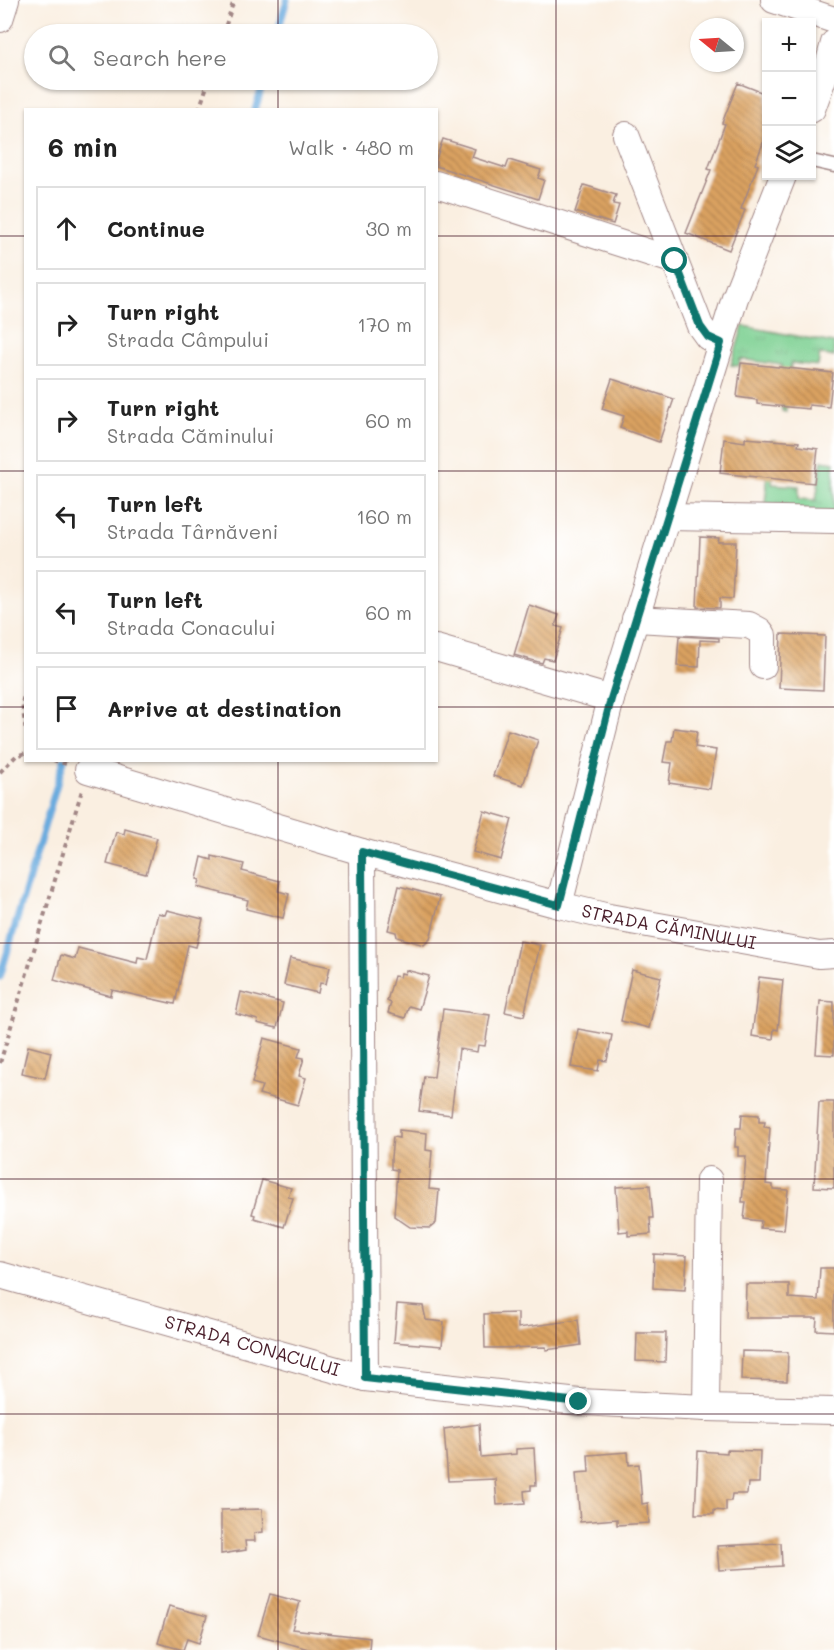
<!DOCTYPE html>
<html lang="en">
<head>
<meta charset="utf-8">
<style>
	:root { --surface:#fff; --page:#f2f2f2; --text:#222; --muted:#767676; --line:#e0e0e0 }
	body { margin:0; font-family:Mali,sans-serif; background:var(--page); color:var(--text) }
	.controls { position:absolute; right:18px; top:18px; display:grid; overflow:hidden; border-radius:0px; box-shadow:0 2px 4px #0004 }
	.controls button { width:54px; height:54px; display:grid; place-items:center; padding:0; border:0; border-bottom:2px solid var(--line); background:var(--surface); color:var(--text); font:30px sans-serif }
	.compass { position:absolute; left:690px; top:18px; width:54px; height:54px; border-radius:50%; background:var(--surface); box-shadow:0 2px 4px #0004; rotate:288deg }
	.stop { position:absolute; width:18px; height:18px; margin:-14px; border:4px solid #0f766e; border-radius:50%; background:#fff }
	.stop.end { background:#0f766e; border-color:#fff; box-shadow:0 2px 6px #0008 }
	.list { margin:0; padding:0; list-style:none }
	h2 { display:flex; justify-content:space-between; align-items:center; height:78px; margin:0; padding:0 24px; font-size:26px }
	h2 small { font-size:20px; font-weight:400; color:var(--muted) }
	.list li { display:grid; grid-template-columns:39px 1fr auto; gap:18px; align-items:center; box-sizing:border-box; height:84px; margin:0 12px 12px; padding:0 12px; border:2px solid var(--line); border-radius:0px }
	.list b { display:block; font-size:22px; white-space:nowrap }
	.list p { margin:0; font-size:20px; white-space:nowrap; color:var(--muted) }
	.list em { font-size:20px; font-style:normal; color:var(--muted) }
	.icon { flex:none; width:33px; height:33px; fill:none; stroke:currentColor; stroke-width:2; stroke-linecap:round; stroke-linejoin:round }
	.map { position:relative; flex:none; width:834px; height:1650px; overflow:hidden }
	.search { position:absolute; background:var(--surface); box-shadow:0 2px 4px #0004; left:24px; top:24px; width:414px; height:66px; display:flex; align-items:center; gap:15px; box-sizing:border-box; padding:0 21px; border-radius:33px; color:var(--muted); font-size:22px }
	.panel { position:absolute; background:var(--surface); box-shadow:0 2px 4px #0004; left:24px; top:108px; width:414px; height:654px; border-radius:0px }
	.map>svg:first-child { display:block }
	.grass { fill:url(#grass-tufts); stroke:#64785e; stroke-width:1.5 }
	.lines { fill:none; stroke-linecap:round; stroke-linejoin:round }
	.stream { stroke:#6aabde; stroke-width:7 }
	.building { fill:url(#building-back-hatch) }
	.service-casing { stroke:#a28786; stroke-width:15 }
	.minor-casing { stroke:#a28786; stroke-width:28 }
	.path { stroke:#a28786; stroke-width:4; stroke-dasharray:4.5 4.5; stroke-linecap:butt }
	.service { stroke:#fff; stroke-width:12 }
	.minor { stroke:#fff; stroke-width:26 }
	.route { stroke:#0f766e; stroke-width:8 }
	.grid { fill:none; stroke:#4a1f2b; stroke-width:1.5; stroke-opacity:0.55 }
	.labels { text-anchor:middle; stroke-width:4.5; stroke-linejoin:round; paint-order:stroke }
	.street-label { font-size:18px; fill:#4a1f2b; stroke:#fff }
</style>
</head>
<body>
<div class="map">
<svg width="834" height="1650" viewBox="0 0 834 1650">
	<defs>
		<pattern id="grass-tufts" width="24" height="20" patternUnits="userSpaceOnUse" patternTransform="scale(1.5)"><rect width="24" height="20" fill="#7dd092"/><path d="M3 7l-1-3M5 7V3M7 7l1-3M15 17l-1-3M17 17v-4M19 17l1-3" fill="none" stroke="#6eb27e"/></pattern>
		<pattern id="building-back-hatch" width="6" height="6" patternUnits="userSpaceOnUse" patternTransform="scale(1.5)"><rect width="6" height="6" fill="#daa261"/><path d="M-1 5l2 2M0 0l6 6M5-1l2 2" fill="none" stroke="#b38350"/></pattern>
	</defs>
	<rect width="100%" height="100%" fill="#fff"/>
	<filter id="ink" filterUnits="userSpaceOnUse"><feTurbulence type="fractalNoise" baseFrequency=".0167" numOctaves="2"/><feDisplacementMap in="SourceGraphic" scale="12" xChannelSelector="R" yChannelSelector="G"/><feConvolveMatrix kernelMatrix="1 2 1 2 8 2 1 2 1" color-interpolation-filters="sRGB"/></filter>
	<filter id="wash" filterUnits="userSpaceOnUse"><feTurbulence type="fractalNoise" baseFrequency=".008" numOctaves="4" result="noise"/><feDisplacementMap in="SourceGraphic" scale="24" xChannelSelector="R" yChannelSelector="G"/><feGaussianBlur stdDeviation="1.35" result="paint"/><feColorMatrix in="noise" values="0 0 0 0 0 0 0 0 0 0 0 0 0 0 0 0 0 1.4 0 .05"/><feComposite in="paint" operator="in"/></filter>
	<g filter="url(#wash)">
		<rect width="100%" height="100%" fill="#faefe1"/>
		<path class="grass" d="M 743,326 L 834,343 L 834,357 L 820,354 L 818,366 L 791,363 L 786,412 L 782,411 L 782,406 L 779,405 L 782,365 L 740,359 L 739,366 L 731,365 Z
			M 771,440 L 776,440 L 772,484 L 799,486 L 799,499 L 816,500 L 822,460 L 834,462 L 834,515 L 764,514 Z"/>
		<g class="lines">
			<path class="stream" d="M 277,34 L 287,0
				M 255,110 L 264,80
				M 0,977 L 64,760"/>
		</g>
		<g id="blocks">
			<path class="building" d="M 738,83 L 766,94 L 766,135 L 755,164 L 758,165 L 741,209 L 745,210 L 729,250 L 686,233 L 711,170 L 708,169 L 725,124 L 722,123 Z
				M 443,139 L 475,149 L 472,157 L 506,168 L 509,160 L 541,170 L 538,178 L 544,180 L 538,199 L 436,166 L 436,159 Z
				M 584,185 L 616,195 L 613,204 L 619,205 L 613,224 L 575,212 Z
				M 741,363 L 833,373 L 829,407 L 809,405 L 809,409 L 777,406 L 757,404 L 757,400 L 737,397 Z
				M 612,379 L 674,399 L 659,442 L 620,428 L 624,416 L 602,409 Z
				M 745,438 L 799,442 L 798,446 L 818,449 L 814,483 L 720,473 L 724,439 L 745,442 Z
				M 700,537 L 719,538 L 718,542 L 736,542 L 733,599 L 720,598 L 720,608 L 697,607 Z
				M 529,605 L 559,615 L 555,626 L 563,628 L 553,660 L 544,658 L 542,663 L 514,655 Z
				M 781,634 L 825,636 L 823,690 L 779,688 Z
				M 679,636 L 719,638 L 719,641 L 700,640 L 699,667 L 677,666 Z
				M 674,728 L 697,731 L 695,747 L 716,750 L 710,789 L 669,783 L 672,763 L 663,762 L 667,741 L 672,741 Z
				M 508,730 L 538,740 L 523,785 L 493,776 Z
				M 484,811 L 512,819 L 501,860 L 473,852 Z
				M 125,829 L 157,838 L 146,874 L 107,864 L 116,832 L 124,834 Z
				M 212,856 L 244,864 L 242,871 L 280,881 L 278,891 L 289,894 L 283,918 L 246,909 L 248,900 L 198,887 L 200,880 L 197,879 L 202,857 L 212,860 Z
				M 399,886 L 440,897 L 430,939 L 424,945 L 397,937 L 396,932 L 388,930 Z
				M 167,910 L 203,919 L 196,947 L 188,945 L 175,1004 L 112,990 L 111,996 L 54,980 L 61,955 L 75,959 L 78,948 L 137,963 L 138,957 L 147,959 L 158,913 L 165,915 Z
				M 520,941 L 540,945 L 524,1016 L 505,1012 Z
				M 290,958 L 330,967 L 326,984 L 320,983 L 318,993 L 284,985 Z
				M 406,970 L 429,976 L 419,1009 L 409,1006 L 405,1018 L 388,1013 L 391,1003 L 387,1001 L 394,976 L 400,977 L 401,973 L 405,974 Z
				M 632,970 L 661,977 L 649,1028 L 621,1021 Z
				M 759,977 L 783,980 L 778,1030 L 774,1029 L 773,1039 L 752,1036 Z
				M 241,992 L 283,1003 L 277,1028 L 257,1023 L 258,1020 L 236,1014 Z
				M 820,1001 L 834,1002 L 834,1055 L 816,1054 Z
				M 443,1009 L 490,1015 L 485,1046 L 478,1045 L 477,1052 L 459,1049 L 451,1115 L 419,1111 L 424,1076 L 434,1077 Z
				M 578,1029 L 612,1035 L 607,1061 L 600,1060 L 598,1071 L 571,1067 Z
				M 264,1038 L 301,1048 L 298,1057 L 304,1058 L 299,1076 L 306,1078 L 298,1105 L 259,1094 L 262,1086 L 252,1083 Z
				M 28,1046 L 51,1052 L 45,1078 L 22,1073 Z
				M 819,1102 L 834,1102 L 834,1188 L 814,1187 Z
				M 742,1114 L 759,1115 L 759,1122 L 765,1122 L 764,1127 L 770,1128 L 766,1184 L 773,1185 L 773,1189 L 788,1190 L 784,1230 L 760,1228 L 761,1221 L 744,1219 L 746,1202 L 742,1202 L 746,1156 L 738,1156 L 738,1147 L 735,1147 L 736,1128 L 741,1128 Z
				M 399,1130 L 427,1133 L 426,1150 L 432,1151 L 429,1189 L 439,1190 L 436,1223 L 430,1228 L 410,1227 L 394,1216 L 397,1170 L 391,1169 L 391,1157 L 393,1137 L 399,1138 Z
				M 262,1180 L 291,1188 L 288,1197 L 293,1198 L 284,1227 L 254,1218 L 255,1215 L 252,1214 Z
				M 650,1185 L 653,1218 L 650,1218 L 651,1234 L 628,1236 L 628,1231 L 619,1232 L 616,1187 Z
				M 654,1254 L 687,1256 L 685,1290 L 653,1288 Z
				M 820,1268 L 834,1268 L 834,1331 L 816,1330 L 817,1318 L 745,1318 L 746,1284 L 789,1284 L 789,1298 L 818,1300 Z
				M 397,1304 L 423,1306 L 426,1320 L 444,1322 L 442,1346 L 394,1342 Z
				M 518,1313 L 518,1328 L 578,1320 L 581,1345 L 546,1350 L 546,1347 L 485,1348 L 484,1314 Z
				M 637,1333 L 666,1333 L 665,1362 L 636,1361 Z
				M 742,1351 L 788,1352 L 787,1381 L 741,1380 Z
				M 479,1424 L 481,1457 L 516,1454 L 516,1449 L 534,1448 L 536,1485 L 531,1485 L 531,1490 L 524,1491 L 525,1503 L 497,1505 L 495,1479 L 448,1481 L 444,1429 Z
				M 727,1450 L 760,1451 L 759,1483 L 748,1483 L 747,1494 L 732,1494 L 731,1501 L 726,1501 L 726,1511 L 714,1510 L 714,1514 L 695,1514 L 698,1451 L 727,1453 Z
				M 628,1452 L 629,1465 L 639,1464 L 642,1504 L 648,1503 L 649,1523 L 617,1525 L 617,1519 L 580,1522 L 576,1473 L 589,1472 L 588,1455 Z
				M 262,1509 L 263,1532 L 254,1533 L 255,1541 L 245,1541 L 246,1550 L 221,1554 L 221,1510 Z
				M 781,1543 L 782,1566 L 719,1570 L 717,1546 Z
				M 270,1594 L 300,1602 L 292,1629 L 370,1638 L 369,1650 L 312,1650 L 258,1635 Z
				M 169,1606 L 207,1616 L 199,1643 L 187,1639 L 183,1650 L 158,1643 Z"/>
		</g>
	</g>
	<g filter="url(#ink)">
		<use href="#blocks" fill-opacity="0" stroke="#a28786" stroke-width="1.5"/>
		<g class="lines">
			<defs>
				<path id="service" d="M 812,161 L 834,166"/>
				<g id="minor">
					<path d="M 774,0 L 834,20"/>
					<path d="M 0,19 L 6,0"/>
					<path d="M 812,109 L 829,62 L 834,43"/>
					<path d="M 626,135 L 700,326 L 708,337 L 721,343"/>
					<path d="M 436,184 L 675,261"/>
					<path d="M 667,517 L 834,520"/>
					<path d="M 635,619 L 749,625 L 760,631 L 763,635 L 763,666"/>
					<path d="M 436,648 L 611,699"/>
					<path id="s1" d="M 88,770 L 362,852 L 559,905 L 609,917 L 819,955 L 834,954"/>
					<path d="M 362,852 L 365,1378"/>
					<path d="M 559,905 L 611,699 L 667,517 L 735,298 L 783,176"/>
					<path id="s2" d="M 0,1275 L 365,1378 L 579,1402 L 706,1408 L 834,1411"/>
					<path d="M 706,1408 L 709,1180"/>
				</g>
			</defs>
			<use href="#service" class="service-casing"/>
			<use href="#minor" class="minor-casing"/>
			<path class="path" d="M 223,34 L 234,0
				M 199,110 L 209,80
				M 26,689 L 22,703 L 26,732
				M 53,760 L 67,764
				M 0,772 L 16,756 L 26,753
				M 0,1063 L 82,790"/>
			<use href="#service" class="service"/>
			<use href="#minor" class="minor"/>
		</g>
	</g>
	<g class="lines" filter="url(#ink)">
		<path class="route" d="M 579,1402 L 365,1378 L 362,852 L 559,905 L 611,699 L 721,343 L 708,337 L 700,326 L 675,261"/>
	</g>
	<path class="grid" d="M 278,0 L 278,34M 556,0 L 556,1650M 278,80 L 278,110M 0,236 L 26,236M 436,236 L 834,236M 0,471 L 26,471M 436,471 L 834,471M 0,707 L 26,707M 436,707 L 834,707M 278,760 L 278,1650M 0,943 L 834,943M 0,1179 L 834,1179M 0,1414 L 834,1414"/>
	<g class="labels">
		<g class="street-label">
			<text dy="6" stroke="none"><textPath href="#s1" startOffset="602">STRADA CĂMINULUI</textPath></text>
			<text dy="6" stroke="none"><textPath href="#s2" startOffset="262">STRADA CONACULUI</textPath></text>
		</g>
	</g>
</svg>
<div class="controls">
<button>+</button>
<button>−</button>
<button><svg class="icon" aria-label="layers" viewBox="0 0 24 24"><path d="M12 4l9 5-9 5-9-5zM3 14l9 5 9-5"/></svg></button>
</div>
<svg class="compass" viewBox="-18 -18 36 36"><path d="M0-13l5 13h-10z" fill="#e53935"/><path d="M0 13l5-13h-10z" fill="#767676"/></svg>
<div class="stop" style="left:675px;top:261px"></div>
<div class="stop end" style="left:579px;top:1402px"></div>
<div class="search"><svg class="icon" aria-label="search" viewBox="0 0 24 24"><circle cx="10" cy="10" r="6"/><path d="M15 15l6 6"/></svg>Search here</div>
<section class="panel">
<h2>6 min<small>Walk · 480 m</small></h2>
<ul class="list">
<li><svg class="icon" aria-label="ahead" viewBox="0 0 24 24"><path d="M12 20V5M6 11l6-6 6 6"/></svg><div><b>Continue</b></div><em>30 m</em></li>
<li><svg class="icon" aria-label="right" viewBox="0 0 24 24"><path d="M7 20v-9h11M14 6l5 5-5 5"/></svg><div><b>Turn right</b><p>Strada Câmpului</p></div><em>170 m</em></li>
<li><svg class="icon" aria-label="right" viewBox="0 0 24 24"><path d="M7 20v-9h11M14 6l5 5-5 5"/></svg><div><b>Turn right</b><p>Strada Căminului</p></div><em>60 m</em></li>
<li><svg class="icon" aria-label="left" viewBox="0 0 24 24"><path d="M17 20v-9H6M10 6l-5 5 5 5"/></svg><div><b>Turn left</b><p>Strada Târnăveni</p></div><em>160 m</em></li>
<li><svg class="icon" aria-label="left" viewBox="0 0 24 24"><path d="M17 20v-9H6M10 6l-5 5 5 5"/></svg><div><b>Turn left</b><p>Strada Conacului</p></div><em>60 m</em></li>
<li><svg class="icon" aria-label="arrive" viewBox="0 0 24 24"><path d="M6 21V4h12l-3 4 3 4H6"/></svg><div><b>Arrive at destination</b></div></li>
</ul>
</section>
</div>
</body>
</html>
